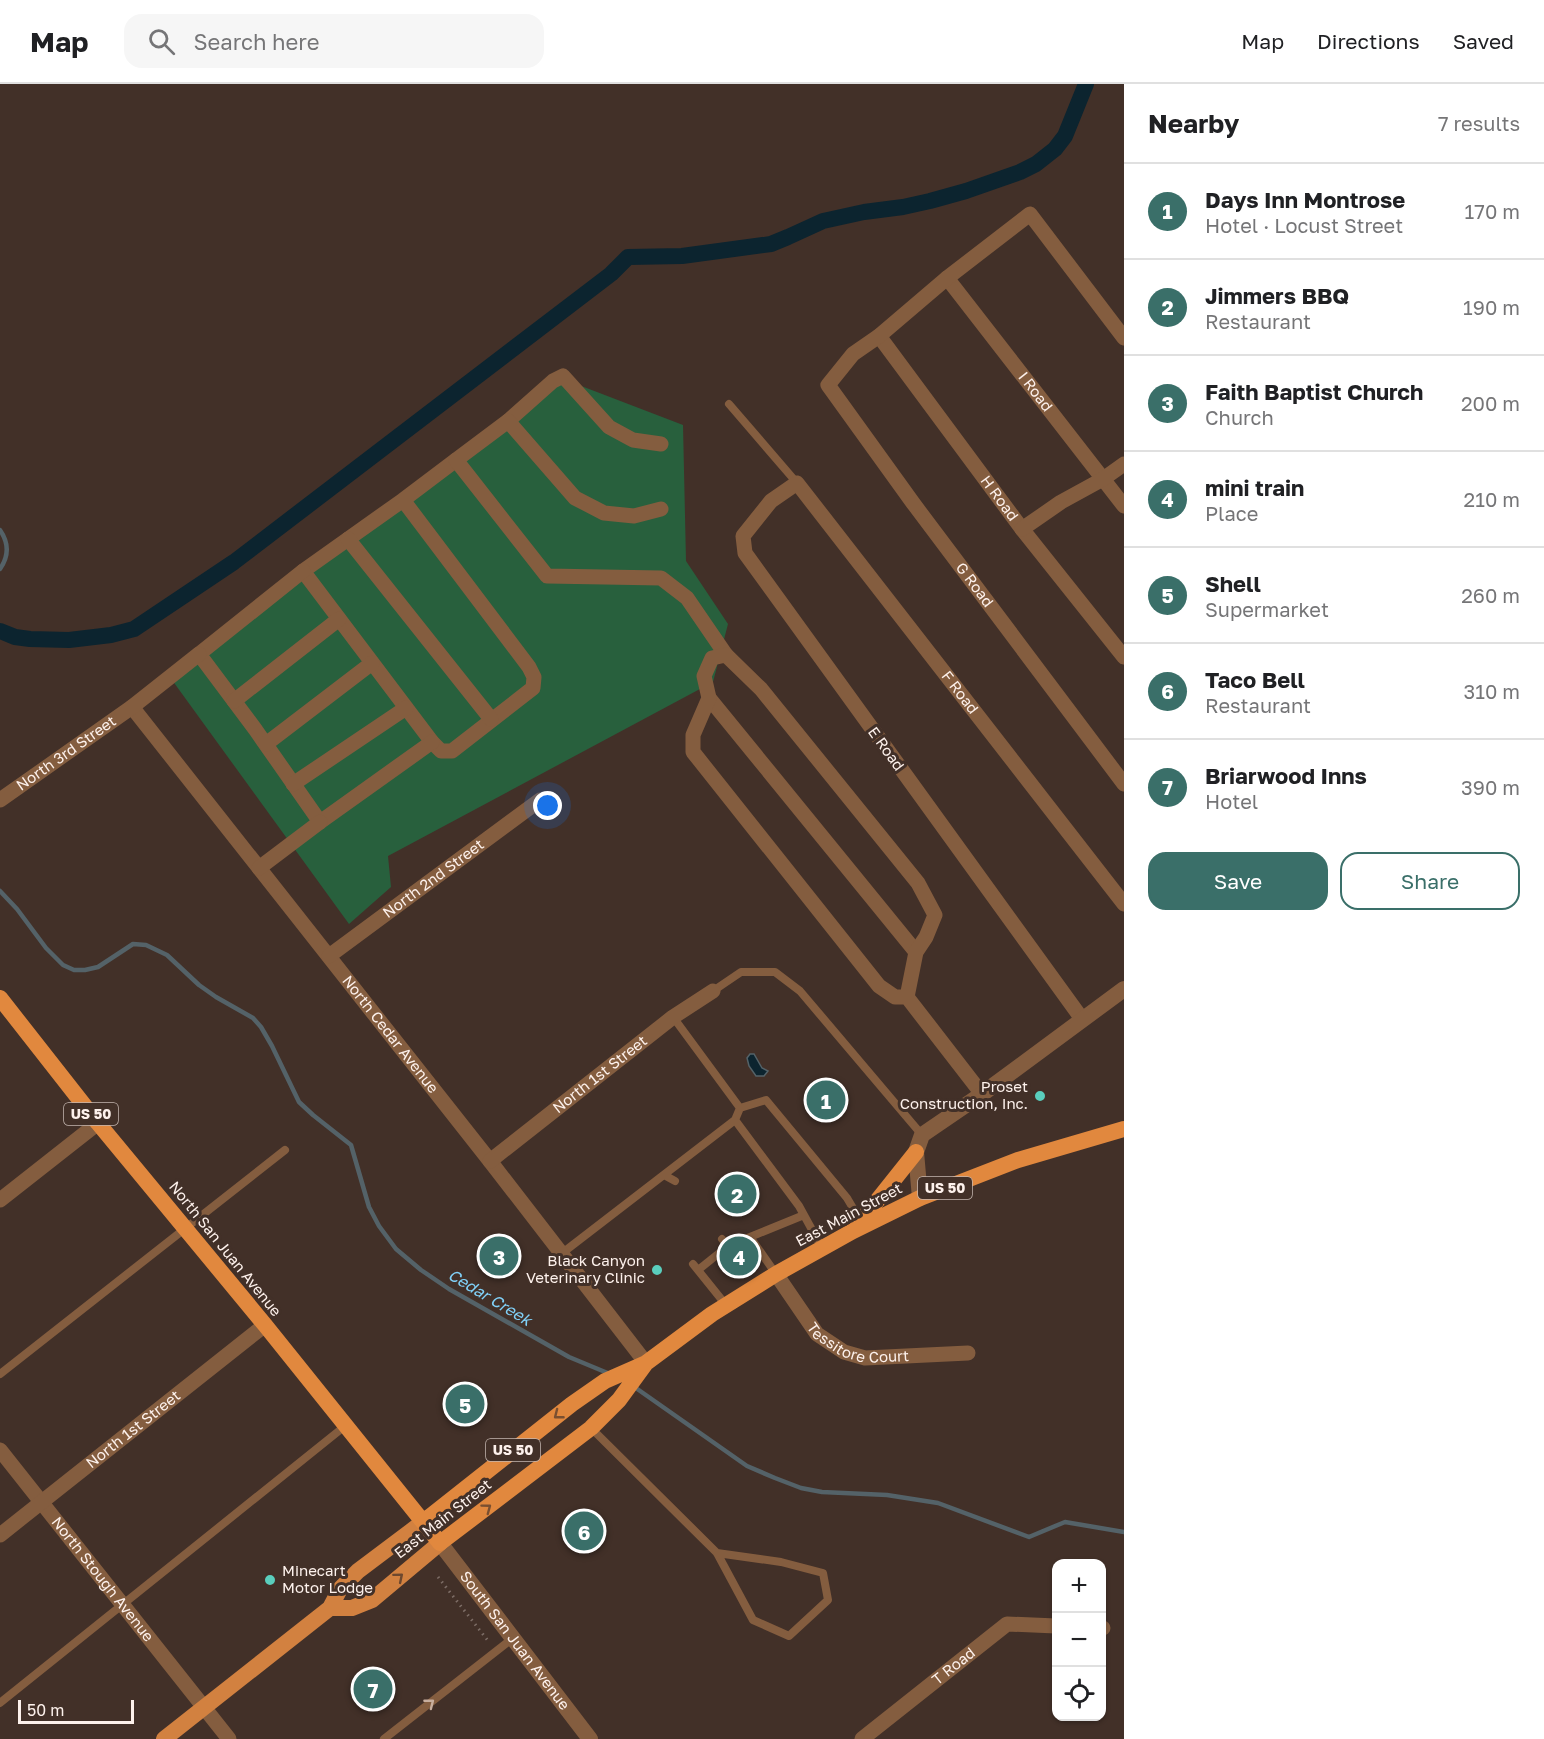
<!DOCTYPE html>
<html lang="en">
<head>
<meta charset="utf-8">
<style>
	:root { --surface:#fff; --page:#f6f6f6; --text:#202124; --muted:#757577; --line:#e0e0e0; --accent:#3a6f69 }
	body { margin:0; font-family:"Golos Text",sans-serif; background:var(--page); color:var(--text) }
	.controls { position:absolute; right:18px; bottom:18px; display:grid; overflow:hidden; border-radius:12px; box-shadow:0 2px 4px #0004 }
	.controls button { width:54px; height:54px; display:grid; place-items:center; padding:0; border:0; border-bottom:2px solid var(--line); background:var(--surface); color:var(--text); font:30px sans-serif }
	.scale { position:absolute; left:18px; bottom:15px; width:116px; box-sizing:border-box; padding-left:6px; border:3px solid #fdf1ec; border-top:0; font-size:16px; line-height:21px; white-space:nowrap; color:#fdf1ec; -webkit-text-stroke:4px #423028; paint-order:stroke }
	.you { position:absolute; left:548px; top:722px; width:21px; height:21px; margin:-15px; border:4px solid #fff; border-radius:50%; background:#1a73e8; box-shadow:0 0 0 9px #1a73e833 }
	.badge { display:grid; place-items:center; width:39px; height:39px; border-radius:50%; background:var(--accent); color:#fff; font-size:20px; font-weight:700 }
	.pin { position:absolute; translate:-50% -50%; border:3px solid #fff; box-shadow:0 2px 6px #0006 }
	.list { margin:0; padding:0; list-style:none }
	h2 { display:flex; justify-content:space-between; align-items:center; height:78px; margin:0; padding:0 24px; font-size:26px }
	h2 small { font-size:20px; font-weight:400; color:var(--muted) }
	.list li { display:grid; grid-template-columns:39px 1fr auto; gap:18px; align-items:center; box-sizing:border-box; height:96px; padding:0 24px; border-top:2px solid var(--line) }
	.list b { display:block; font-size:22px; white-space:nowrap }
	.list p { margin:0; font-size:20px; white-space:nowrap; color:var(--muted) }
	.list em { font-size:20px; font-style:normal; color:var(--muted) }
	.actions { display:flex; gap:12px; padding:18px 24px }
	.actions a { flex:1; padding:14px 0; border:2px solid var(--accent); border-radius:18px; text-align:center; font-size:21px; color:var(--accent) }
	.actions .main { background:var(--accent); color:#fff }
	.icon { flex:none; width:33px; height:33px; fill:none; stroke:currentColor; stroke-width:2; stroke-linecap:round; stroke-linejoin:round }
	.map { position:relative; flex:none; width:1124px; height:1655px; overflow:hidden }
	header { display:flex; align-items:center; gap:36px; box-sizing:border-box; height:84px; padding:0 30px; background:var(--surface); border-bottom:2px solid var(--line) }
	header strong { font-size:28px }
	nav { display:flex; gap:33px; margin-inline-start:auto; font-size:21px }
	.search { width:420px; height:54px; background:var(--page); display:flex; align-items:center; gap:15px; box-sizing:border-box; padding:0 21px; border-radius:18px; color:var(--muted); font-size:22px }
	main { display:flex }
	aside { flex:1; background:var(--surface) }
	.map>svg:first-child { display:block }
	.green { fill:#28603d }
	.water { fill:#0c242f; stroke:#546268; stroke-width:1.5 }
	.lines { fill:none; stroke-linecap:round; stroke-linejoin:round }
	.stream { stroke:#546268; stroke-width:4.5 }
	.canal { stroke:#0c242f; stroke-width:16 }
	.path { stroke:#7d6d66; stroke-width:3; stroke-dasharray:1.5 4.5; stroke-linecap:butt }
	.service { stroke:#845d3f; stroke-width:8 }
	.minor { stroke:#845d3f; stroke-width:15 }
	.tertiary { stroke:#845d3f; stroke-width:16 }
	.primary { stroke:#d28140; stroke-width:16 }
	.trunk { stroke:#e1883e; stroke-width:16 }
	.oneway { stroke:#7a4f30 }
	.oneway2 { stroke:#6d482f }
	.oneway3 { stroke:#c7ae9e }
	.poi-dot { fill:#5acebd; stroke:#423028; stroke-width:2 }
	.labels { text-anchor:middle; stroke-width:6; stroke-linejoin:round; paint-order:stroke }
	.shield { fill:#423028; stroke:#c5b7b1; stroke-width:1.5 }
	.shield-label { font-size:14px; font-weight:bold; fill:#fdf1ec }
	.street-label { font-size:15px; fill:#fdf1ec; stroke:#423028 }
	.poi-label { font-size:15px; fill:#fdf1ec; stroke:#423028; text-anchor:end }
	.water-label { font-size:16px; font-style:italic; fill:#80d1f8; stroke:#423028 }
</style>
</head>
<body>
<header>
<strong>Map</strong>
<div class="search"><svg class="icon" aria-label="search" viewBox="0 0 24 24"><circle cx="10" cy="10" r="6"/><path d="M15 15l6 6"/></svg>Search here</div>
<nav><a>Map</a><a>Directions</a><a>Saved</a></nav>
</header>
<main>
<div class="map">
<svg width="1124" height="1655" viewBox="0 0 1124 1655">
	<rect width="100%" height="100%" fill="#423028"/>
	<path class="green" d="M 563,295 L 683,341 L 686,477 L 728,540 L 713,598 L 388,772 L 391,803 L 349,840 L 172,596 Z"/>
	<path class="water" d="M 750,970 L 754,970 L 762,984 L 768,987 L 764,992 L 756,992 L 749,982 L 747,974 Z"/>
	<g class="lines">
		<path class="stream" d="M 0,446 C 9,459 9,472 0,485
			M 0,807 L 17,825 L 46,864 L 63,881 L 74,886 L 85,886 L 98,883 L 133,860 L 146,861 L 167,871 L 199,901 L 216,913 L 253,934 L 261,943 L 272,962 L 299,1018 L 313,1031 L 351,1061 L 369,1123 L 379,1142 L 396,1165 L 421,1186 L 449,1205 L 569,1273 L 610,1290
			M 633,1302 L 747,1382 L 775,1394 L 801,1404 L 822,1408 L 887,1411 L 938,1419 L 1029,1453 L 1065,1438 L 1124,1448"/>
		<path class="canal" d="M 0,547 L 15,553 L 30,555 L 69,556 L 111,551 L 134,545 L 234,478 L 611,190 L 628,173 L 682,172 L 771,160 L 788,153 L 823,137 L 864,128 L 903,123 L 930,117 L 966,107 L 1020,88 L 1036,80 L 1055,65 L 1065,52 L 1086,0"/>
		<path class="path" d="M 438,1493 L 489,1558"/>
		<path class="service" d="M 729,320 L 797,399
			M 713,907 L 741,888 L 775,888 L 800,907 L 922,1051
			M 673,933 L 740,1024 L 766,1016 L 847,1114 L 860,1136
			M 735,1036 L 799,1122 L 822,1164
			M 664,1091 L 675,1097
			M 750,1153 L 804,1131
			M 722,1155 L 728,1162 L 750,1153 L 776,1190
			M 561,1170 L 735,1036 L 740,1024
			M 693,1180 L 726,1221
			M 698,1186 L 728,1162
			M 0,1290 L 285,1066
			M 591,1344 L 717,1469 L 753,1536 L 789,1552 L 828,1516 L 823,1489 L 781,1478 L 717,1469
			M 0,1619 L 345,1342
			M 384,1655 L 513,1554"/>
		<g class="minor">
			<path id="s1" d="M 947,194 L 1124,422"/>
			<path id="s2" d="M 879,252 L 1022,445 L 1124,573"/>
			<path id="s3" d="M 1124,254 L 1030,130 L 947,194 L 879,252 L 853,270 L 828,301 L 913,419 L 1124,700"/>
			<path d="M 508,337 L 553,297 L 563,292 L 609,343 L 633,356 L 661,360"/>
			<path d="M 403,416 L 303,487 L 432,658 L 441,667 L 452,667 L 533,604 L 534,593 L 529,583 L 403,416 L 456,376"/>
			<path d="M 661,425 L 634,432 L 604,429 L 575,414 L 508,337 L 456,376 L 547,492 L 661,494 L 687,514 L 726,571"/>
			<path d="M 1022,445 L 1061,418 L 1103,395 L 1124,380"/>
			<path d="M 348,455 L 491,635"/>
			<path d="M 303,487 L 199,570 L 255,645 L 320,738 L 432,658"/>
			<path d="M 709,614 L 916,868"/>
			<path d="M 234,617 L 339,535"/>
			<path id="s4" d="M 132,623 L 490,1077 L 646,1279"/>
			<path d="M 266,660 L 372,579"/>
			<path d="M 293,700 L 406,624"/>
			<path id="s5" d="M 0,716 L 132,623 L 199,570"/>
			<path d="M 259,784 L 320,738"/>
			<path id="s6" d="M 329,872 L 540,716"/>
			<path d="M 907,913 L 895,913 L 879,902 L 693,668 L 693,651 L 709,614 L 704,592 L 712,574 L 726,571 L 761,605 L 918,799 L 935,831 L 926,853 L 916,868 L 907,913 L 982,1010"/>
			<path id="s7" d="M 1082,935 L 745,469 L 743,452 L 771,417 L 797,399 L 1124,820"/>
			<path id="s8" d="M 490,1077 L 673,933 L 713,907"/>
			<path d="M 0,1116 L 98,1039"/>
			<path id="s9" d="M 776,1190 L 817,1250 L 844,1268 L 865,1274 L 968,1269"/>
			<path id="s10" d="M 0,1366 L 229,1655"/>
			<path id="s11" d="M 0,1451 L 265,1241"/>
			<path d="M 1102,1544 L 1103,1544"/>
			<path id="s12" d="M 862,1655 L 1007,1540 L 1056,1542"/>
		</g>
		<g class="tertiary">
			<path d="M 920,1114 L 916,1068 L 922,1051 L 982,1010 L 1124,905"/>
			<path id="s13" d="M 440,1459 L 590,1655"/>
		</g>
		<path class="primary" d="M 330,1524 L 352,1524 L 372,1516 L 440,1459
			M 164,1655 L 330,1524 L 340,1505 L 358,1487 L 423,1438"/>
		<path class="trunk" d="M 0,914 L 98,1039 L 265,1241 L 440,1459 L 591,1344 L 619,1316 L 646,1279
			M 857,1142 L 916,1068
			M 423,1438 L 572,1320 L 605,1297 L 646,1279 L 712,1230 L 776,1190 L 853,1147 L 920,1114 L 1018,1076 L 1124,1045"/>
	</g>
	<defs><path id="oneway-chevron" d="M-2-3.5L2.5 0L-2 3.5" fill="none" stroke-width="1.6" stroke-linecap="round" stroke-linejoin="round" transform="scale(1.5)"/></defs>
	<g class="oneway">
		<use href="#oneway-chevron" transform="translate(558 1331) rotate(142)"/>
		<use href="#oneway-chevron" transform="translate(487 1424) rotate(-37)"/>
	</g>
	<use class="oneway2" href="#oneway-chevron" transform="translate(399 1493) rotate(-40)"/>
	<use class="oneway3" href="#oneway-chevron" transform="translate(430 1619) rotate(-38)"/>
	<g class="poi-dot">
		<circle cx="1040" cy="1012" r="6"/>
		<circle cx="657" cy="1186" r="6"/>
		<circle cx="270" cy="1496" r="6"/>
	</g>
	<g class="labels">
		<g class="shield">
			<rect x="64" y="1019" width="54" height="22" rx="4.5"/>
			<rect x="918" y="1093" width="54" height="22" rx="4.5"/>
			<rect x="486" y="1355" width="54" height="22" rx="4.5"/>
		</g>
		<g class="shield-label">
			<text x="91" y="1035">US 50</text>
			<text x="945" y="1109">US 50</text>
			<text x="513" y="1371">US 50</text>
		</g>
		<g class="street-label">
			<text dy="5" stroke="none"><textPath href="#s1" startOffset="144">I Road</textPath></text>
			<text dy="5" stroke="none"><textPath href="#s2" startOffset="202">H Road</textPath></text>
			<text dy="5" stroke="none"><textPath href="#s3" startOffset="669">G Road</textPath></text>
			<text dy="5" stroke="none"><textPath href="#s7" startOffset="934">F Road</textPath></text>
			<text transform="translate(886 665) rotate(54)" y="5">E Road</text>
			<text dy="5" stroke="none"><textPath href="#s5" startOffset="81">North 3rd Street</textPath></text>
			<text dy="5" stroke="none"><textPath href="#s6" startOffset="130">North 2nd Street</textPath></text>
			<text dy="5" stroke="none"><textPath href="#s4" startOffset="417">North Cedar Avenue</textPath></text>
			<text dy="5" stroke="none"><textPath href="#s8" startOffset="140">North 1st Street</textPath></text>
			<text transform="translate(849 1131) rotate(-28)" y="5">East Main Street</text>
			<text transform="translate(225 1165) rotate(51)" y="5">North San Juan Avenue</text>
			<text dy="5" stroke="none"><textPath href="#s9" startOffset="116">Tessitore Court</textPath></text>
			<text dy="5" stroke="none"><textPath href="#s11" startOffset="170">North 1st Street</textPath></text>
			<text transform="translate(443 1435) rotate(-38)" y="5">East Main Street</text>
			<text dy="5" stroke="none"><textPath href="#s10" startOffset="165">North Stough Avenue</textPath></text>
			<text dy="5" stroke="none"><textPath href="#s13" startOffset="123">South San Juan Avenue</textPath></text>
			<text dy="5" stroke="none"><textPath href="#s12" startOffset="117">T Road</textPath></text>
		</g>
		<g class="poi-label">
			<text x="1028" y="1008">Proset<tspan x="1028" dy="17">Construction, Inc.</tspan></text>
			<text x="645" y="1182">Black Canyon<tspan x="645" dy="17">Veterinary Clinic</tspan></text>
			<text x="282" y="1492" text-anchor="start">Minecart<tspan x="282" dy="17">Motor Lodge</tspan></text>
		</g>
		<g class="water-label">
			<text transform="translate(490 1213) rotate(31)" y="6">Cedar Creek</text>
		</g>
	</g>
</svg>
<div class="controls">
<button>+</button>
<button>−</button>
<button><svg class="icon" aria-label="locate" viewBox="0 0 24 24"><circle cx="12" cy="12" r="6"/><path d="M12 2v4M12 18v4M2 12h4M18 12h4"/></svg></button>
</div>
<div class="scale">50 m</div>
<div class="you"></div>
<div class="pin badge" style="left:826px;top:1016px">1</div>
<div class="pin badge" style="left:737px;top:1110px">2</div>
<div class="pin badge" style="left:499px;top:1172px">3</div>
<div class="pin badge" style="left:739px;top:1172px">4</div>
<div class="pin badge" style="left:465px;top:1320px">5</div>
<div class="pin badge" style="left:584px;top:1447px">6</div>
<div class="pin badge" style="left:373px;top:1605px">7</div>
</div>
<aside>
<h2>Nearby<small>7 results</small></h2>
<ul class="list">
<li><span class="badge">1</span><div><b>Days Inn Montrose</b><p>Hotel · Locust Street</p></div><em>170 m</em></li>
<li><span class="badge">2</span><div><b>Jimmers BBQ</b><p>Restaurant</p></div><em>190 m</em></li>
<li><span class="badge">3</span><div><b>Faith Baptist Church</b><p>Church</p></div><em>200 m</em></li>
<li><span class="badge">4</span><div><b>mini train</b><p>Place</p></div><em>210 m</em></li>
<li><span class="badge">5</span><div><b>Shell</b><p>Supermarket</p></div><em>260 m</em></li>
<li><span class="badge">6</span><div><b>Taco Bell</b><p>Restaurant</p></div><em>310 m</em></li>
<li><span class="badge">7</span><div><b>Briarwood Inns</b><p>Hotel</p></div><em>390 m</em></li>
</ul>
<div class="actions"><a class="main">Save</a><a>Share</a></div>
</aside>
</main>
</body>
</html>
